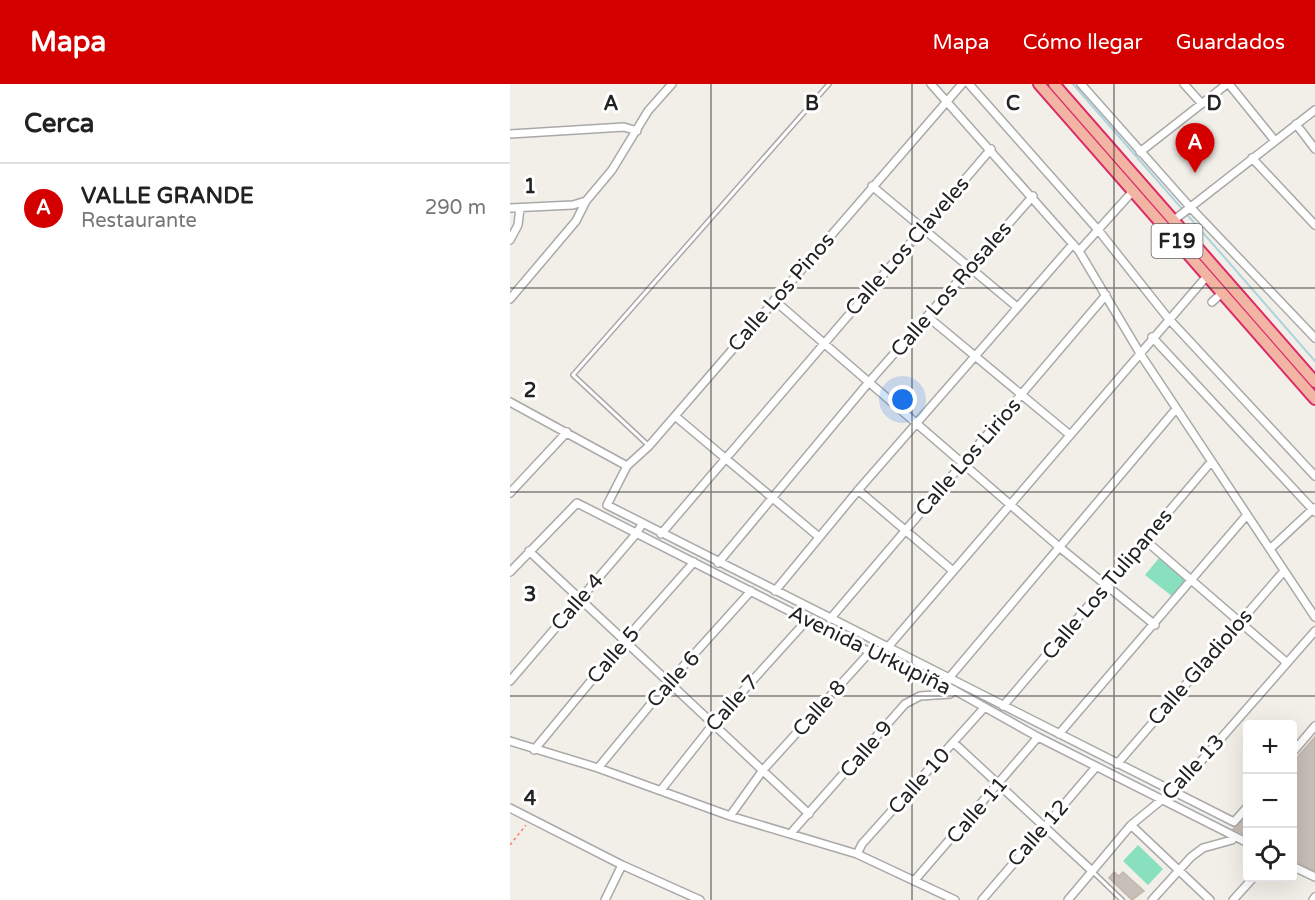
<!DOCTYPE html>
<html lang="es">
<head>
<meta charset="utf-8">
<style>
	:root { --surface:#fff; --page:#f6f6f6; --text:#222; --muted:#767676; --line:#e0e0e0; --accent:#d40000 }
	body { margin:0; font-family:"Varela Round",sans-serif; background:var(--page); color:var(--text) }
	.controls { position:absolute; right:18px; bottom:18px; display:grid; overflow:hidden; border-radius:6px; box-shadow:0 6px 24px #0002 }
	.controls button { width:54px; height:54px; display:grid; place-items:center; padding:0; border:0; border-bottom:2px solid var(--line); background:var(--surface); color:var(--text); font:30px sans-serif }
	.you { position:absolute; left:393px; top:316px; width:21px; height:21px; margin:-15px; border:4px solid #fff; border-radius:50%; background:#1a73e8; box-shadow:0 0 0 9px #1a73e833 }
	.badge { display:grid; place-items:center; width:39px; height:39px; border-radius:50%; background:var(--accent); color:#fff; font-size:20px; font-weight:700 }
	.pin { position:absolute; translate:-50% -50px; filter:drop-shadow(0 2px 3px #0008) }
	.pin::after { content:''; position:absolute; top:32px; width:21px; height:18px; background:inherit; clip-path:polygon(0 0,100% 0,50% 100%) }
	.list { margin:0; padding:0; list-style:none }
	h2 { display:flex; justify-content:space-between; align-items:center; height:78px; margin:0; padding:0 24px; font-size:26px }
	h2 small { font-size:20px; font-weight:400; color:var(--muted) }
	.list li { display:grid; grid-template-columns:39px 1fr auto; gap:18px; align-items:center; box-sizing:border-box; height:90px; padding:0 24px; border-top:2px solid var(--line) }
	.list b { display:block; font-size:22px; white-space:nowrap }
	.list p { margin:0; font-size:20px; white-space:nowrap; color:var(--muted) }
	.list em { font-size:20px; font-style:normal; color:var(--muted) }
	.icon { flex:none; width:33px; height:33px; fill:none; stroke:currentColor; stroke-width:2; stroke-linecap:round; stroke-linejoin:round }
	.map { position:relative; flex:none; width:805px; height:816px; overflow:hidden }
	header { display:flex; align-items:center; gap:36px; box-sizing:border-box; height:84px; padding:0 30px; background:var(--accent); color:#fff }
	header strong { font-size:28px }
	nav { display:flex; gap:33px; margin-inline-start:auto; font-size:21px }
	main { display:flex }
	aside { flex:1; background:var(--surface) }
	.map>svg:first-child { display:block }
	.pitch { fill:#88e0be }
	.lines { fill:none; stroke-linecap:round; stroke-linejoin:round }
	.stream { stroke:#aad3df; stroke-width:2 }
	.building { fill:#c7bfb8; stroke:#c4b6ab; stroke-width:1.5 }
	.service-casing { stroke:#a9a9a9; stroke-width:6 }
	.minor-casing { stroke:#a9a9a9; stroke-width:10 }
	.trunk-casing { stroke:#dc2a67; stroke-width:14 }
	.path { stroke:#fa8072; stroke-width:1.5; stroke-dasharray:3 3; stroke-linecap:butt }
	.service { stroke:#fff; stroke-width:3 }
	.minor { stroke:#fff; stroke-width:7 }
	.trunk { stroke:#f2b4a3; stroke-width:10 }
	.grid { fill:none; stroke:#222; stroke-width:1.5; stroke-opacity:0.55 }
	.labels { text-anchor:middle; stroke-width:6; stroke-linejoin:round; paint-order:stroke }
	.shield { fill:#fff; stroke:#646464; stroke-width:1.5 }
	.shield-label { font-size:20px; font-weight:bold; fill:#222 }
	.street-label { font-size:21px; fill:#222; stroke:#fff }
	.grid-label { font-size:20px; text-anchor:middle; font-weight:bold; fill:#222; stroke:#fff; stroke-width:6; stroke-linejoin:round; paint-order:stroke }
</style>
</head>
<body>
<header>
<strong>Mapa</strong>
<nav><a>Mapa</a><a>Cómo llegar</a><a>Guardados</a></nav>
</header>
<main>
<aside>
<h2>Cerca<small></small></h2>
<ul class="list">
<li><span class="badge">A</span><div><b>VALLE GRANDE</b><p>Restaurante</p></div><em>290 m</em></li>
</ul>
</aside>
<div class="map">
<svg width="805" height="816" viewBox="0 0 805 816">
	<rect width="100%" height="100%" fill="#f2efe9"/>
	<path class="pitch" d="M 649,474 L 676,495 L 663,513 L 635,491 Z
		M 628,761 L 653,785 L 638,801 L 613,777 Z"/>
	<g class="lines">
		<path class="stream" d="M 563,0 L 805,277"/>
	</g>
	<path class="building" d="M 805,653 L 805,787 L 783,776 L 783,678 Z
		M 738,731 L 738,752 L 723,745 Z
		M 604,788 L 609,792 L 613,788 L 634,807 L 622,816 L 599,794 Z"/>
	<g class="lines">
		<defs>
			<path id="service" d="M 138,361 L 63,291 L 319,0
				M 582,787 L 612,816"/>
			<path id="minor" d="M 421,0 L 569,167 L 631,271 L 805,533
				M 452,0 L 139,362 L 117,382 L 97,421 L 724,738 L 738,722
				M 459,0 L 589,147 L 658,234 L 805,392
				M 571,0 L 680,123 L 805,254
				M 674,0 L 692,20
				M 719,0 L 765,57
				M 786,40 L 805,65
				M 0,50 L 114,43 L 127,47
				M 630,68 L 717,0
				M 742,74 L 805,141
				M 362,102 L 507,223
				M 0,124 L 63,121 L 76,117 L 102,86 L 138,27 L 162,0
				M 664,136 L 805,26
				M 0,156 L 8,141 L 10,124
				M 569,167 L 623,107
				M 0,215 L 66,137 L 76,117
				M 264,216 L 548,462 L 645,541
				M 702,218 L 712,209
				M 418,233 L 560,351
				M 642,253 L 805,428
				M 0,318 L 117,382
				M 165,332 L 309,453
				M 348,406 L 443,487
				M 0,409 L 57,348
				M 151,450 L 481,65
				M 635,456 L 776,578
				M 760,465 L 804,424
				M 19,467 L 299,730
				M 208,479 L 359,298 L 523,112
				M 0,488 L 67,419 L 360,568 L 444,606 L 528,653 L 738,759
				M 265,507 L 350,404 L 563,160
				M 320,535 L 596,211
				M 439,594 L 666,325
				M 0,597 L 126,450 L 132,440
				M 493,622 L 701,378
				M 549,650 L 736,432
				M 0,657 L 88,684 L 220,732 L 347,770 L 445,816
				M 444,659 L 581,786
				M 24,666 L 114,557 L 184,478
				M 782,669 L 805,642
				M 607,680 L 774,487
				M 88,684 L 159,598 L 241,507
				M 151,706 L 204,639 L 298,535
				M 0,724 L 112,781 L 190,816
				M 220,732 L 253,686 L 360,568 L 378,563 L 697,192
				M 621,741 L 700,816
				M 281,749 L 395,620 L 410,612 L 440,610 L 444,606
				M 347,770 L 352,760 L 473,625
				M 782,782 L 805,793
				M 404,797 L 528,653
				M 95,816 L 112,781
				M 472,816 L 586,683
				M 558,816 L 621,741 L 671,700 L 805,547
				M 642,816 L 681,773 L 693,764 L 722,756 L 724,753
				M 723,816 L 743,794
				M 803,816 L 805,813"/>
			<path id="trunk" d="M 529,0 L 805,315
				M 544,0 L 805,298"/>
		</defs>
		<use href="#service" class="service-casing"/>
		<use href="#minor" class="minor-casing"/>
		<use href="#trunk" class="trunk-casing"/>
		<path class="path" d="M 0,761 L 16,741"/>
		<use href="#service" class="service"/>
		<use href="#minor" class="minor"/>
		<use href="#trunk" class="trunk"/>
	</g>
	<path class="grid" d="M 201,0 L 201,816M 402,0 L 402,816M 604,0 L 604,816M 0,204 L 805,204M 0,408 L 805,408M 0,612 L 805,612"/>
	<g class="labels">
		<rect class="shield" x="641.5" y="140" width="51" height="34" rx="4.5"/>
		<g class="shield-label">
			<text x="667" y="164">F19</text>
		</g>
		<g class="street-label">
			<text transform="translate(397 162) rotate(-49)" y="7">Calle Los Claveles</text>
			<text transform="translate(441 205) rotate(-49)" y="7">Calle Los Rosales</text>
			<text transform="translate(271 208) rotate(-49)" y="7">Calle Los Pinos</text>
			<text transform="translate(458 373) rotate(-49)" y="7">Calle Los Lirios</text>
			<text transform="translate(597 500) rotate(-50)" y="7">Calle Los Tulipanes</text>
			<text transform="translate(67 518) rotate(-49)" y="7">Calle 4</text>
			<text transform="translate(360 566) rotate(26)" y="7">Avenida Urkupiña</text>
			<text transform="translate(103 571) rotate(-49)" y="7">Calle 5</text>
			<text transform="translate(690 583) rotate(-49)" y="7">Calle Gladiolos</text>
			<text transform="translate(163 595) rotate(-48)" y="7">Calle 6</text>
			<text transform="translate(222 619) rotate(-48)" y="7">Calle 7</text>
			<text transform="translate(309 624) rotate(-48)" y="7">Calle 8</text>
			<text transform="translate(356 665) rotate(-49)" y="7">Calle 9</text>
			<text transform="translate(683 683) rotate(-47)" y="7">Calle 13</text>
			<text transform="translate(409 697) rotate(-48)" y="7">Calle 10</text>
			<text transform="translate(467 726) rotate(-49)" y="7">Calle 11</text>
			<text transform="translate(528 749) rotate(-49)" y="7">Calle 12</text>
		</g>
	</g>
	<g class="grid-label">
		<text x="101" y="26">A</text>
		<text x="302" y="26">B</text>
		<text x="503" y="26">C</text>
		<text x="704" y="26">D</text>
		<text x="20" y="109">1</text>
		<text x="20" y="313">2</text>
		<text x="20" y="517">3</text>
		<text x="20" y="721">4</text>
	</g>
</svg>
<div class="controls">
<button>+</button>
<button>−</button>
<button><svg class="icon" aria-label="locate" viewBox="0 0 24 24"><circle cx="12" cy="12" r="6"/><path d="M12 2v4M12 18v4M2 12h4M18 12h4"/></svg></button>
</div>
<div class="you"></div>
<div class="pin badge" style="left:685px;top:89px">A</div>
</div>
</main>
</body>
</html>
